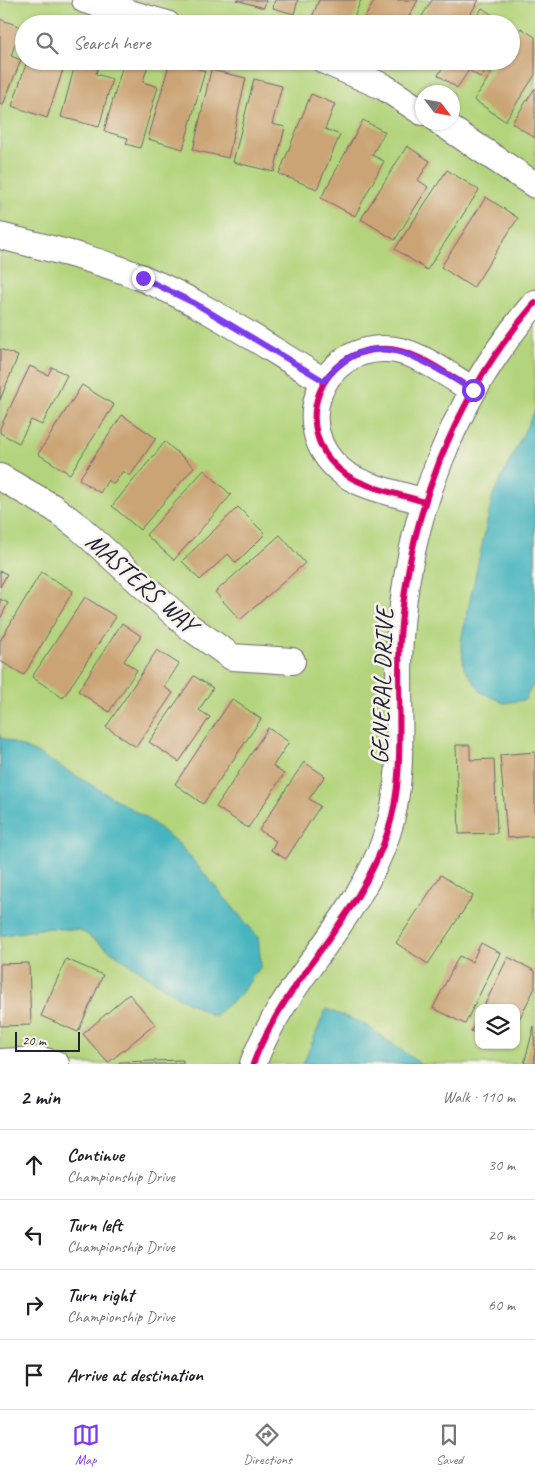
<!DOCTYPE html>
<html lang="en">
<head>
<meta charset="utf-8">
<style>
	:root { --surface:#fff; --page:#f2f2f2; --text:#202124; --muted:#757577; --line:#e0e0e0; --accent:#7c3aed }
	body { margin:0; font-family:Caveat,sans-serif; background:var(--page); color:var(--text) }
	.controls { position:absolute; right:15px; bottom:15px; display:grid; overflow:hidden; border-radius:10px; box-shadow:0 1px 4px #0004 }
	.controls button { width:45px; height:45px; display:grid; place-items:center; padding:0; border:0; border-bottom:1px solid var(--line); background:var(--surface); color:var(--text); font:25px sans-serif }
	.compass { position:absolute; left:415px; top:85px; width:45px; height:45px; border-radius:50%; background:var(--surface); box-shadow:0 1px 4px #0004; rotate:122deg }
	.scale { position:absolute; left:15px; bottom:12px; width:65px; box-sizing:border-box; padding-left:5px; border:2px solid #22223b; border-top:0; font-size:14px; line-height:18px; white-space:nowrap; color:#22223b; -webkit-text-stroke:4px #f7f3e8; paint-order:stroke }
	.stop { position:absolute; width:15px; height:15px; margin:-11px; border:4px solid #7c3aed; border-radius:50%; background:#fff }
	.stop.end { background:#7c3aed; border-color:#fff; box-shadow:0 1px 5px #0008 }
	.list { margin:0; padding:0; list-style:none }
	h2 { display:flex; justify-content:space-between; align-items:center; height:65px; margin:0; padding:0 20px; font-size:21px }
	h2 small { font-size:16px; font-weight:400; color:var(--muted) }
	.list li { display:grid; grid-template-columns:32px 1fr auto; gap:15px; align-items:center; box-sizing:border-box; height:70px; padding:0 20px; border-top:1px solid var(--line) }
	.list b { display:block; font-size:19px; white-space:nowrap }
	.list p { margin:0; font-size:16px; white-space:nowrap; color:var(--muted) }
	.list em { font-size:16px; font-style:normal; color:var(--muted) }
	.icon { flex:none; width:28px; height:28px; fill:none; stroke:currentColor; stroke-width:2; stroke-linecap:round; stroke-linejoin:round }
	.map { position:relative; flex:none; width:535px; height:1064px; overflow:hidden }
	.search { position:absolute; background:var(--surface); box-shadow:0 1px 4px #0004; left:15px; right:15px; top:15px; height:55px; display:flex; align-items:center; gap:12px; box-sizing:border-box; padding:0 18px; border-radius:28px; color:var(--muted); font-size:19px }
	.sheet { height:345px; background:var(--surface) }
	nav { display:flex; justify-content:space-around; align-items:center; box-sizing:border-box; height:70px; border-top:1px solid var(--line); background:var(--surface); font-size:14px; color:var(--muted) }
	nav a { display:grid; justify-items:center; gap:2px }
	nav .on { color:var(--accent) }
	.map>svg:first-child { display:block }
	.green { fill:#b3d47b; stroke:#6a7b5b; fill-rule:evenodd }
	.water { fill:#46b5c0; stroke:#346c7e }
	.building { fill:#cba476 }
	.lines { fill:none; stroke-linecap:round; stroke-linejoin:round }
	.minor-casing { stroke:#6c656d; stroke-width:28 }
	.minor { stroke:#fff; stroke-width:26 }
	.cycleway-casing { stroke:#f7f3e8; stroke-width:9 }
	.cycleway { stroke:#d6006c; stroke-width:6 }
	.route { stroke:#7c3aed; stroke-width:6 }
	.labels { text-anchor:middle; stroke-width:5; stroke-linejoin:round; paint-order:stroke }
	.street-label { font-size:25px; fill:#22223b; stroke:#f7f3e8 }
</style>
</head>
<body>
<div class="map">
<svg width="535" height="1064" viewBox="0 0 535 1064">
	<rect width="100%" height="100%" fill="#f7f3e8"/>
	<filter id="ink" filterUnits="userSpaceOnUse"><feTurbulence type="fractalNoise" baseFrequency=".02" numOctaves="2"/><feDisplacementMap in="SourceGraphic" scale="10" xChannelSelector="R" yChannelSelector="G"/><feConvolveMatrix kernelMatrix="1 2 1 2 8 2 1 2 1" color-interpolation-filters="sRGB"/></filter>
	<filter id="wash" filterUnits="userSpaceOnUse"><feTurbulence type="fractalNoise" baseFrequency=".0096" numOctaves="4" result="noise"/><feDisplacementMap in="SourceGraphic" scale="20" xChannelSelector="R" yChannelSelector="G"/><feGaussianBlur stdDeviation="1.12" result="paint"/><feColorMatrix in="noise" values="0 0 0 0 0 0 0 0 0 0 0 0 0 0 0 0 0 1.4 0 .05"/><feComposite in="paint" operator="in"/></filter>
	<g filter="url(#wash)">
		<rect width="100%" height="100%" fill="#f5e2cb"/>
		<path class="green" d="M 0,0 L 535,0 L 535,1064 L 0,1064 ZM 24,24 L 511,24 L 511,61 L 24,61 ZM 422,92 L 452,92 L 452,122 L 422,122 ZM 479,1008 L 516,1008 L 516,1045 L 479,1045 Z"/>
		<path class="water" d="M 535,410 L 535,681 L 525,700 L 504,703 L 481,692 L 464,668 L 461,641 L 493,495 Z
			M 0,737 L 41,755 L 145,817 L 179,844 L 258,937 L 261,966 L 240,995 L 214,1016 L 178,997 L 80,930 L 46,928 L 0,936 Z
			M 326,1009 L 364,1024 L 421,1064 L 303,1064 Z"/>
		<g id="blocks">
			<path class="building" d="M 236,0 L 266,0 L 264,8 Z
				M 275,0 L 298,0 L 294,14 L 273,8 Z
				M 319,0 L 361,0 L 351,24 L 327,24 L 312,17 Z
				M 375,0 L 418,0 L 405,24 L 361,24 Z
				M 432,0 L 479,0 L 464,24 L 417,24 Z
				M 482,8 L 506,24 L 472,24 Z
				M 0,19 L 21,27 L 11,56 L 21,60 L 3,105 L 0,104 Z
				M 521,28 L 535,37 L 535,75 L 505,121 L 474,100 L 499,61 L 511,61 L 511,43 Z
				M 27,61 L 66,61 L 47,118 L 12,106 Z
				M 76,61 L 100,61 L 96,74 L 112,79 L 99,127 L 61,117 Z
				M 124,61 L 149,61 L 143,82 L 158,87 L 140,148 L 126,144 L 128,138 L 104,131 Z
				M 170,61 L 205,71 L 183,149 L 148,139 Z
				M 447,61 L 492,61 L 481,78 L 469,70 L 457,88 L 438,75 Z
				M 211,70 L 246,78 L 228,158 L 193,150 Z
				M 254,79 L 282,86 L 272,124 L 285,127 L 274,172 L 233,162 Z
				M 535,88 L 535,138 L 512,123 Z
				M 311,94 L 335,104 L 325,129 L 340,135 L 317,189 L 279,174 Z
				M 363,120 L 385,132 L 372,155 L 384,161 L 355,216 L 321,198 Z
				M 407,146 L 430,161 L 418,180 L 428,187 L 395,240 L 361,219 Z
				M 447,170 L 479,190 L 427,270 L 395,249 Z
				M 486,197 L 518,218 L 473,288 L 441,267 Z
				M 0,349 L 18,356 L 0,400 Z
				M 30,366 L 48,375 L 52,367 L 67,375 L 42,425 L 31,420 L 19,443 L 0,433 L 0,428 Z
				M 82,385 L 114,405 L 70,474 L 38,454 Z
				M 122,415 L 156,438 L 130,476 L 123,471 L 114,484 L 108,480 L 100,493 L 79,479 Z
				M 165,442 L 194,467 L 140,530 L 112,506 Z
				M 204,470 L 231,495 L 174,560 L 146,535 Z
				M 238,507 L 265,534 L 236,563 L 228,554 L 200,580 L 182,561 Z
				M 280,535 L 305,563 L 240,620 L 215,592 Z
				M 0,571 L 7,574 L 0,587 Z
				M 41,572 L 73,591 L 24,675 L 0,661 L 0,641 Z
				M 85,597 L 116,617 L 63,698 L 32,677 Z
				M 0,599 L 8,603 L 0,619 Z
				M 122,623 L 141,636 L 124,661 L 137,670 L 109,712 L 78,691 Z
				M 157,650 L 179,664 L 164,687 L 173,693 L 136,747 L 106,727 Z
				M 194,676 L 213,688 L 199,710 L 210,717 L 179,762 L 149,742 Z
				M 232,699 L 261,719 L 203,804 L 175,784 Z
				M 268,728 L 289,742 L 273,766 L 284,774 L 248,828 L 216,807 Z
				M 456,745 L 470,745 L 470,760 L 494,759 L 497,833 L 459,834 Z
				M 535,752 L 535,836 L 507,838 L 500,755 Z
				M 304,762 L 325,776 L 309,799 L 320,806 L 286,859 L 271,850 L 276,841 L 259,830 Z
				M 441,875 L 473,896 L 428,964 L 396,943 Z
				M 481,943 L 500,953 L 465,1024 L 433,1008 L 459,956 L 472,962 Z
				M 508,957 L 535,971 L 535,988 L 516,1025 L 516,1008 L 483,1008 Z
				M 66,959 L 103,975 L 78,1032 L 41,1016 Z
				M 29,963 L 31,1025 L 0,1026 L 0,964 Z
				M 129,994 L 155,1024 L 108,1063 L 83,1034 Z
				M 479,1015 L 479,1035 L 471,1031 Z
				M 534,1026 L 535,1064 L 524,1064 Z
				M 183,1060 L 183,1064 L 119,1064 L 119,1062 Z"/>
		</g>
	</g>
	<g filter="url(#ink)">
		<use href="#blocks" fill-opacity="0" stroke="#6c656d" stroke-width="1"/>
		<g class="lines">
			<defs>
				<path id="minor" d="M 85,0 L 167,24
					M 325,61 L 384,87 L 422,112
					M 440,122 L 535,185
					M 0,236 C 48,248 97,259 142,278 C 206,304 265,346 324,381
					M 0,477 L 54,508 L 80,528 L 188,626 L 232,657 L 292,661
					M 425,502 C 400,494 359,487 340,470 C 290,428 319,348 385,349 C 416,349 447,375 473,390
					M 0,1062 L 41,1060 L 56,1064
					M 253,1064 C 284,980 359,920 387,834 C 407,776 396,700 400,638 C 408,515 454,397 535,303"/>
			</defs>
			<use href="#minor" class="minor-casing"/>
			<use href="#minor" class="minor"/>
			<defs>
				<path id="cycleway" d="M 425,502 C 400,494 359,487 340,470 C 290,428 319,348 385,349 C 416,349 447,375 473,390
					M 253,1064 C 284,980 359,920 387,834 C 407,776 396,700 400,638 C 408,515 454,397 535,303"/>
			</defs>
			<use href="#cycleway" class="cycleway-casing"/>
			<use href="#cycleway" class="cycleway"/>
		</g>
	</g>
	<g class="lines" filter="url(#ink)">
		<path class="route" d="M 143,278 L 196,304 L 324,381 C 371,320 422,360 473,390"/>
	</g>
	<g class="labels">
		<g class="street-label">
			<text transform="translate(142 582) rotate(41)" y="9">MASTERS WAY</text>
			<text transform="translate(381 686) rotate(-88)" y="9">GENERAL DRIVE</text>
		</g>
	</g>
</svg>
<div class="controls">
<button><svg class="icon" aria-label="layers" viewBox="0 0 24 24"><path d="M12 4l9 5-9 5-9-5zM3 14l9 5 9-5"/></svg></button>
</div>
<svg class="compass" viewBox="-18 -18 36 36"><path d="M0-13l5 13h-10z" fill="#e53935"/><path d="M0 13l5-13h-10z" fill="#757577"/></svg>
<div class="scale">20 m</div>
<div class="stop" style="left:473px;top:390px"></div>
<div class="stop end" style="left:143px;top:278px"></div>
<div class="search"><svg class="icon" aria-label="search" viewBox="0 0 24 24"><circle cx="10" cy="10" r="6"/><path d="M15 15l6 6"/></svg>Search here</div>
</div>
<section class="sheet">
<h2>2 min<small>Walk · 110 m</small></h2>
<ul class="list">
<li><svg class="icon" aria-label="ahead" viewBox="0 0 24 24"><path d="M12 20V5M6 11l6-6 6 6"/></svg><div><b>Continue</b><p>Championship Drive</p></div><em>30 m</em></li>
<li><svg class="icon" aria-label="left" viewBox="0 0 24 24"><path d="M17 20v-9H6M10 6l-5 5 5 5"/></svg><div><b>Turn left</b><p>Championship Drive</p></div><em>20 m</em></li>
<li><svg class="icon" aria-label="right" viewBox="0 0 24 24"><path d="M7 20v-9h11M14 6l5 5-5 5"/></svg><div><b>Turn right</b><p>Championship Drive</p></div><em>60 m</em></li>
<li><svg class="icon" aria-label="arrive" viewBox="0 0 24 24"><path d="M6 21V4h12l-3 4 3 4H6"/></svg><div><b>Arrive at destination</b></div></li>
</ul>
</section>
<nav>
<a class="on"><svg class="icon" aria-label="map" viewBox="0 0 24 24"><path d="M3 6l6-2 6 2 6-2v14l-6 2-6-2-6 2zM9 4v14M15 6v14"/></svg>Map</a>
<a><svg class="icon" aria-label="directions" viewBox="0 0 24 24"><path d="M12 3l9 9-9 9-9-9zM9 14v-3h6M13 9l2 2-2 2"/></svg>Directions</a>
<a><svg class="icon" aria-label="saved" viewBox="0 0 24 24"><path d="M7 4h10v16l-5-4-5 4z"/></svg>Saved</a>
</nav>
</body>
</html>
